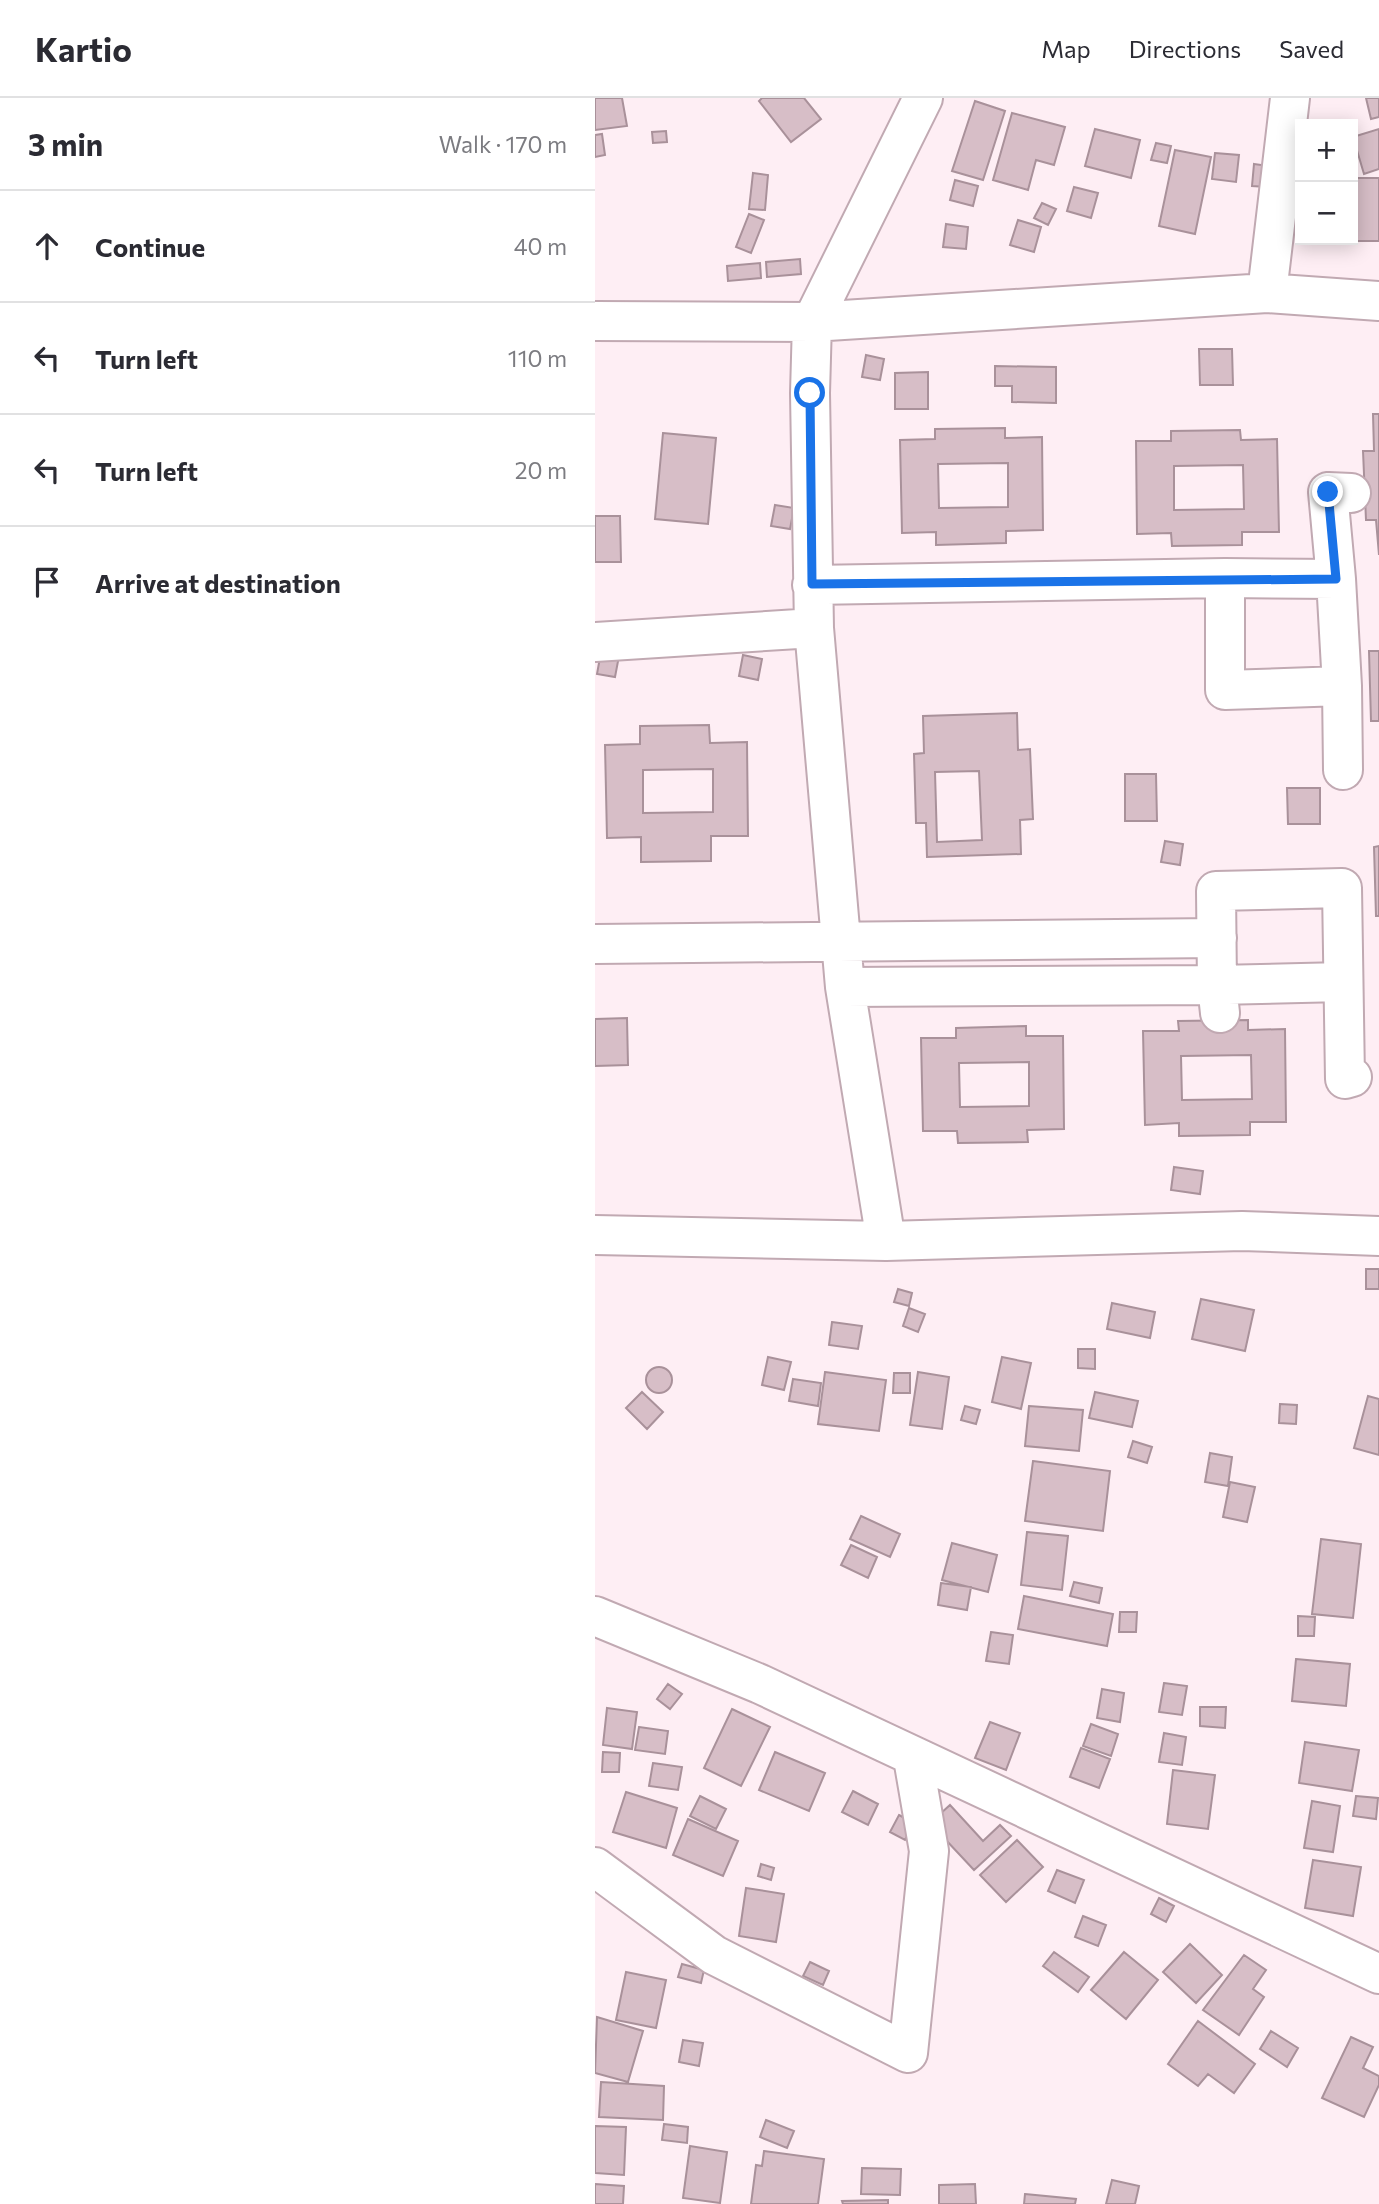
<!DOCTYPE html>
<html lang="en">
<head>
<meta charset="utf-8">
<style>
	:root { --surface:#fff; --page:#f2f2f3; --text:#2b2b33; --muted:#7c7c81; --line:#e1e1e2 }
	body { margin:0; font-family:Commissioner,sans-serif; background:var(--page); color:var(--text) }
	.controls { position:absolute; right:21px; top:21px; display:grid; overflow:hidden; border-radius:0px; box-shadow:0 4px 18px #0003 }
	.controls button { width:63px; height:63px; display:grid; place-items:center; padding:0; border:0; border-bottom:2px solid var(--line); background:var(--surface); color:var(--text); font:35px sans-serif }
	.stop { position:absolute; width:21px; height:21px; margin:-16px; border:5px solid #1a73e8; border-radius:50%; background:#fff }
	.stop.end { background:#1a73e8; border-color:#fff; box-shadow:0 2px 7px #0008 }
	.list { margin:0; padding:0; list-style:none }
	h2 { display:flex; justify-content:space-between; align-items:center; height:91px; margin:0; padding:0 28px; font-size:30px }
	h2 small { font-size:23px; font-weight:400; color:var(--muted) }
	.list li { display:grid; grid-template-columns:46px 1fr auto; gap:21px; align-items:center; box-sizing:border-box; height:112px; padding:0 28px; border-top:2px solid var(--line) }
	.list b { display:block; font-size:26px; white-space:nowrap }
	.list em { font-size:23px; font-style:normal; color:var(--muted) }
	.icon { flex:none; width:38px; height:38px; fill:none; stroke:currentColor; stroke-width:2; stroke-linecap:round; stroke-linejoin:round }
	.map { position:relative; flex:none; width:784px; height:2106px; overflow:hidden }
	header { display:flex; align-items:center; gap:42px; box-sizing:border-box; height:98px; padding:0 35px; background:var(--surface); border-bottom:2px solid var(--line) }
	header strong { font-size:33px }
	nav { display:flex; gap:38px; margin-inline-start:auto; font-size:24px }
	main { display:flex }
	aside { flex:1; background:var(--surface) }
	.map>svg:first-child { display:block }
	.building { fill:#d7bec7; stroke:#a9919a; stroke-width:2; fill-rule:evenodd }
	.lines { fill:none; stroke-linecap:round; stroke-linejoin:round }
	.minor-casing { stroke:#c1a9b2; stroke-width:42 }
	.minor { stroke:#fff; stroke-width:38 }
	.route { stroke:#1a73e8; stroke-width:9 }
</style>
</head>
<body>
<header>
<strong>Kartio</strong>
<nav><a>Map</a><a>Directions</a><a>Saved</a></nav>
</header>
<main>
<aside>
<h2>3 min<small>Walk · 170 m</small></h2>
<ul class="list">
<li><svg class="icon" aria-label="ahead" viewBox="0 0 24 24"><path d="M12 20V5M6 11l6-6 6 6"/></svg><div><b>Continue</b></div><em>40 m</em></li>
<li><svg class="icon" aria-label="left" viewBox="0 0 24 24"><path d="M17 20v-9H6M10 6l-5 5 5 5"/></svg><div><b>Turn left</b></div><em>110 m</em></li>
<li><svg class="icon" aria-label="left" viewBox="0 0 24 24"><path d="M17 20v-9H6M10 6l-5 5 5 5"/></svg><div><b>Turn left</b></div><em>20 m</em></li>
<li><svg class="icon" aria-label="arrive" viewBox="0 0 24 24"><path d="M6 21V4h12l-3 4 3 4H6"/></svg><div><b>Arrive at destination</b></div></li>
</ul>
</aside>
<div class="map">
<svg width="784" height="2106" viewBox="0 0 784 2106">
	<rect width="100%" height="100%" fill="#feeef4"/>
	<path class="building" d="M 0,0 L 27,0 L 32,28 L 0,32 Z
		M 167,0 L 209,0 L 226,21 L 196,44 L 164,3 Z
		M 771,0 L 784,0 L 784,19 L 776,21 Z
		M 380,3 L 410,13 L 388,82 L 357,73 Z
		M 417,15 L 470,29 L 459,67 L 441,62 L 433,92 L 398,82 Z
		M 500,31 L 545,42 L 536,80 L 490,68 Z
		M 784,31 L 784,71 L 769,76 L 758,39 Z
		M 71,33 L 72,44 L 58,45 L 57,34 Z
		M 7,36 L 10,57 L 0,59 L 0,37 Z
		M 561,45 L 576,48 L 572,65 L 556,62 Z
		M 580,52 L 616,59 L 600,136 L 564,128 Z
		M 620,55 L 644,57 L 641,84 L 617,81 Z
		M 659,66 L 674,68 L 672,89 L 657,88 Z
		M 158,75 L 173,77 L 170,112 L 154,111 Z
		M 761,80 L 784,80 L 784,143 L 760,143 Z
		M 360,82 L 383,88 L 378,108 L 355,102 Z
		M 479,89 L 503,95 L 496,120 L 472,113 Z
		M 447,105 L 461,111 L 453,127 L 439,120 Z
		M 154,116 L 169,122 L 156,155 L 141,149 Z
		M 423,122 L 446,129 L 439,154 L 415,147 Z
		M 351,126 L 373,129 L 371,151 L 348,149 Z
		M 205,161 L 206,176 L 172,179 L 171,164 Z
		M 165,165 L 166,180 L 133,183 L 132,168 Z
		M 604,251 L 637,251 L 638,287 L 605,287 Z
		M 271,257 L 289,261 L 285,282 L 267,279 Z
		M 400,268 L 461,269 L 461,305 L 417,304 L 417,288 L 400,288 Z
		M 333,274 L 333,311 L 300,311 L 300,275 Z
		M 778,316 L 784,316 L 784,457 L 781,422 L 771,422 L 768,353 L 779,353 Z
		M 410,330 L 410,340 L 447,339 L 448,432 L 411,433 L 411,445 L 341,447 L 341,434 L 307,435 L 305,342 L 340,341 L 340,331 ZM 413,365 L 413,409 L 344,410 L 343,366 Z
		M 645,332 L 646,342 L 682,341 L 684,434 L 647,434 L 647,447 L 577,448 L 576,435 L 542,436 L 541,343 L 576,343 L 576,333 ZM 648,367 L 649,411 L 579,412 L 579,368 Z
		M 68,335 L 121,340 L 113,426 L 60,421 Z
		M 180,407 L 199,410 L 195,431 L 176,428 Z
		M 0,418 L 25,418 L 26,464 L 0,464 Z
		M 774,553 L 784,553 L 784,623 L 776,623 Z
		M 6,554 L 24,558 L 20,579 L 2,576 Z
		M 148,557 L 167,561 L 163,582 L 144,578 Z
		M 422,615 L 423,652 L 435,651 L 438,721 L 425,722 L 426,756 L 332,759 L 331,725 L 321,725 L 319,656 L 329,655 L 328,618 ZM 384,673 L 387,742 L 342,744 L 340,674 Z
		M 114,627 L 115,645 L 152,644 L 153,738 L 116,738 L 116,763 L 46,764 L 46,739 L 12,740 L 10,647 L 45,646 L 45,628 ZM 118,671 L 118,714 L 48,715 L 48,672 Z
		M 530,676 L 561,676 L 562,723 L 530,723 Z
		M 692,690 L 725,690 L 725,726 L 693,726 Z
		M 570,743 L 588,746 L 585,767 L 566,764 Z
		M 784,748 L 784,818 L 781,818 L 779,749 Z
		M 32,920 L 33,967 L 0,968 L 0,921 Z
		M 653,922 L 653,932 L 690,931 L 691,1024 L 655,1024 L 655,1037 L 584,1038 L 584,1025 L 550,1027 L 548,933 L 584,933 L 583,923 ZM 656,957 L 657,1001 L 587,1002 L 586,958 Z
		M 431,928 L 431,938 L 468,938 L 469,1031 L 432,1032 L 433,1044 L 363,1045 L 362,1033 L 328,1033 L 326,940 L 361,940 L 361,930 ZM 434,964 L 434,1008 L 365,1009 L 364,965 Z
		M 579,1069 L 608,1073 L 605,1096 L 576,1092 Z
		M 771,1171 L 784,1171 L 784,1191 L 771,1191 Z
		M 303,1191 L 317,1195 L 314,1208 L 299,1204 Z
		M 606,1201 L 659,1212 L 650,1253 L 597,1241 Z
		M 517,1205 L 560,1214 L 555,1240 L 512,1231 Z
		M 314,1210 L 330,1216 L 323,1234 L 308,1228 Z
		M 237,1224 L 267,1228 L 263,1251 L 234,1247 Z
		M 483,1251 L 500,1251 L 500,1271 L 483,1270 Z
		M 173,1259 L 196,1264 L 189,1292 L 167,1287 Z
		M 407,1259 L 436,1265 L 426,1311 L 397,1304 Z
		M51 1282a13 13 0 1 1 26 0a13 13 0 1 1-26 0Z
		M 230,1274 L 291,1282 L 284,1333 L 223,1326 Z
		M 323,1274 L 354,1279 L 347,1331 L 315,1327 Z
		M 299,1275 L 315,1275 L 315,1295 L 298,1295 Z
		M 198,1281 L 226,1285 L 223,1308 L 194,1303 Z
		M 47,1294 L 68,1314 L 52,1331 L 31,1310 Z
		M 500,1294 L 543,1303 L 537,1329 L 494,1320 Z
		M 773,1298 L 784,1301 L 784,1357 L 759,1350 Z
		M 685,1306 L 702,1307 L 701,1326 L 684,1325 Z
		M 370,1308 L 385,1312 L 381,1326 L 366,1322 Z
		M 434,1308 L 488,1312 L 484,1353 L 430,1348 Z
		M 538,1343 L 557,1349 L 552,1365 L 533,1359 Z
		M 615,1355 L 637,1359 L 633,1388 L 610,1384 Z
		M 438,1363 L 515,1373 L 508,1433 L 430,1423 Z
		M 635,1384 L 660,1389 L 652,1424 L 628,1419 Z
		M 266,1418 L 305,1436 L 295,1459 L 255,1441 Z
		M 432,1434 L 473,1438 L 467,1492 L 426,1487 Z
		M 726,1441 L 766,1446 L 758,1520 L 717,1516 Z
		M 357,1445 L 402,1457 L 393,1494 L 347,1482 Z
		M 256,1447 L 282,1459 L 273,1480 L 246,1467 Z
		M 479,1484 L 507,1490 L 504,1505 L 475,1498 Z
		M 346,1485 L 376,1489 L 372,1512 L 343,1507 Z
		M 429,1498 L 518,1516 L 512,1548 L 423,1531 Z
		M 525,1514 L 542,1514 L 541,1534 L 524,1534 Z
		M 703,1518 L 720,1519 L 719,1538 L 703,1538 Z
		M 396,1534 L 418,1537 L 414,1566 L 391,1563 Z
		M 701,1561 L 755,1566 L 751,1608 L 697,1603 Z
		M 569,1585 L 592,1588 L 587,1617 L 564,1614 Z
		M 73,1586 L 87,1596 L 75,1611 L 62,1601 Z
		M 507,1591 L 529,1595 L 525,1624 L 502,1620 Z
		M 605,1609 L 631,1609 L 630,1630 L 605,1628 Z
		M 12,1610 L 42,1614 L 37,1651 L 8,1647 Z
		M 137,1611 L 175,1629 L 146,1688 L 109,1670 Z
		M 395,1624 L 425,1635 L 411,1672 L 380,1660 Z
		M 496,1626 L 523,1636 L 516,1658 L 488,1648 Z
		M 44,1629 L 73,1633 L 70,1656 L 40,1652 Z
		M 569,1635 L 591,1639 L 587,1667 L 564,1664 Z
		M 710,1644 L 764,1652 L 757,1693 L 704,1685 Z
		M 486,1650 L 515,1661 L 504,1690 L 475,1679 Z
		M 8,1654 L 25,1655 L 24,1674 L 7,1674 Z
		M 180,1654 L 230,1675 L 214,1713 L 164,1692 Z
		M 58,1665 L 87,1669 L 83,1692 L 54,1688 Z
		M 578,1672 L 620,1677 L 613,1731 L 572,1726 Z
		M 258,1693 L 283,1706 L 273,1727 L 247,1714 Z
		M 31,1694 L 82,1710 L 71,1750 L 18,1734 Z
		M 105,1698 L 131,1711 L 121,1731 L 95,1718 Z
		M 761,1698 L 783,1700 L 781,1721 L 758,1718 Z
		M 717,1703 L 745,1708 L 738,1754 L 709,1750 Z
		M 355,1707 L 388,1743 L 405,1727 L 416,1738 L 379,1772 L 335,1725 Z
		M 304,1717 L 319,1725 L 310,1742 L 295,1734 Z
		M 93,1721 L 143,1743 L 128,1778 L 78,1757 Z
		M 422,1742 L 448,1769 L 411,1804 L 385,1777 Z
		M 718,1762 L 766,1769 L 758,1818 L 710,1810 Z
		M 166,1766 L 179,1770 L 176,1782 L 163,1778 Z
		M 462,1772 L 489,1782 L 480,1805 L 453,1793 Z
		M 151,1790 L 189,1796 L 181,1844 L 144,1838 Z
		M 564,1800 L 579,1808 L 571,1824 L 556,1816 Z
		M 488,1818 L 511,1827 L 503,1848 L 480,1839 Z
		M 595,1846 L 627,1877 L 601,1905 L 568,1874 Z
		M 459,1854 L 494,1879 L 483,1894 L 448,1868 Z
		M 529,1854 L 563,1882 L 531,1921 L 496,1892 Z
		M 649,1857 L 671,1872 L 658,1891 L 669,1899 L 644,1937 L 608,1912 Z
		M 215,1864 L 234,1873 L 228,1887 L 208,1878 Z
		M 87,1866 L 109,1872 L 106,1885 L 83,1879 Z
		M 31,1874 L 71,1882 L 61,1930 L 21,1922 Z
		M 2,1919 L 48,1933 L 33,1984 L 0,1975 Z
		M 603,1923 L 660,1966 L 639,1995 L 613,1976 L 603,1988 L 573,1966 Z
		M 676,1933 L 703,1950 L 692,1969 L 665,1951 Z
		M 756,1939 L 778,1949 L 768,1970 L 784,1978 L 784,1987 L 769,2019 L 727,2000 Z
		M 88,1942 L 108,1945 L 104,1968 L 84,1964 Z
		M 6,1984 L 69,1988 L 68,2022 L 4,2019 Z
		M 171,2022 L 199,2033 L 192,2050 L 165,2039 Z
		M 69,2026 L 93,2029 L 92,2045 L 67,2042 Z
		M 0,2028 L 31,2029 L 29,2077 L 0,2075 Z
		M 95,2048 L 132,2054 L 125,2105 L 88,2100 Z
		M 169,2053 L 229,2061 L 223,2106 L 156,2106 L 161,2067 L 167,2068 Z
		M 267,2070 L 306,2071 L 305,2097 L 266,2096 Z
		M 517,2082 L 544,2088 L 540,2106 L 511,2106 Z
		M 0,2086 L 29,2088 L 28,2106 L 0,2106 Z
		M 380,2086 L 381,2106 L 344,2106 L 344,2087 Z
		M 430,2096 L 481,2101 L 480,2106 L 429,2106 Z
		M 293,2102 L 293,2106 L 248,2106 L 247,2103 Z"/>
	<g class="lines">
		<defs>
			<path id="minor" d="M 672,195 L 695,0
				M 0,223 L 217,224 L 672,195 L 784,203
				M 630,480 L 741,481 L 747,588
				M 741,481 L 733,394 L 756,395
				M 217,487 L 630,480 L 630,592 L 747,588 L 748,672
				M 0,544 L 219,530
				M 0,846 L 622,840
				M 748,884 L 622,887 L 621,793 L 747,790 L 750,981 L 757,979
				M 250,889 L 622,887 L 625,915
				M 0,1137 L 291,1143 L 647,1133 L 784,1138
				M 291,1143 L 250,889 L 219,530 L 215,295 L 217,224 L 328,0
				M 0,1518 L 165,1586 L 784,1876
				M 0,1769 L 119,1857 L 313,1955 L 334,1753 L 318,1660"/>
		</defs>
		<use href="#minor" class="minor-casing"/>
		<use href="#minor" class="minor"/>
	</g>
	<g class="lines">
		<path class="route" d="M 215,295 L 217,486 L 741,481 L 733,394"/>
	</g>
</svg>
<div class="controls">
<button>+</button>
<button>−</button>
</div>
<div class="stop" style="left:215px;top:295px"></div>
<div class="stop end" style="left:733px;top:394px"></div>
</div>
</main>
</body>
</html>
